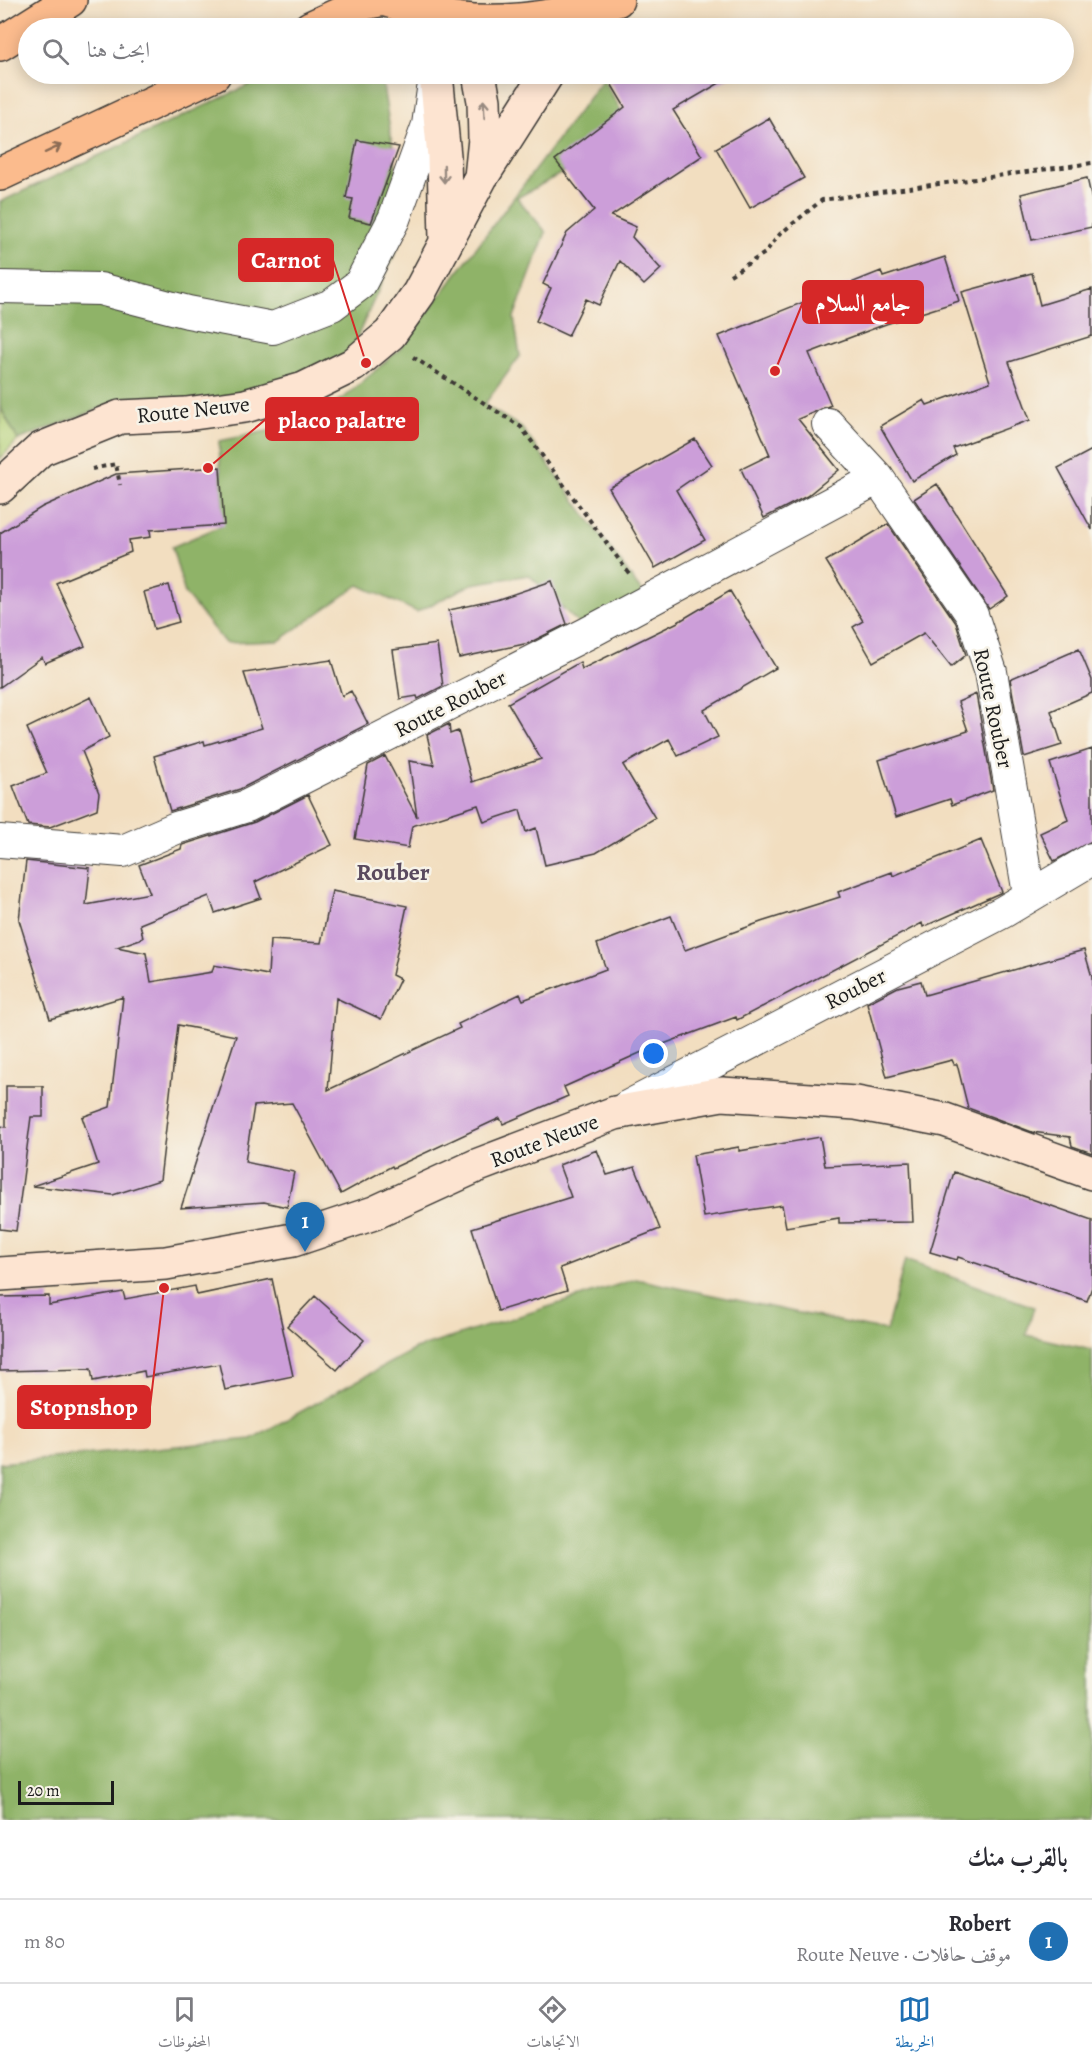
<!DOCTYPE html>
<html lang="ar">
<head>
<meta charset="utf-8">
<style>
	:root { --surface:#fff; --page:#f2f2f3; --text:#2b2b33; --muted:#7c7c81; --line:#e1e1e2; --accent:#1f6fb2 }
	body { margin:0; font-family:Alegreya,Amiri,serif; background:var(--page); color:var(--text); direction:rtl }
	.scale { position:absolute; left:18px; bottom:15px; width:96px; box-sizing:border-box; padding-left:6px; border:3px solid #1c1c1c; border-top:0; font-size:16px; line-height:21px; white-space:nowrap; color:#1c1c1c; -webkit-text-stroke:4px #f7f3e8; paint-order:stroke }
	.you { position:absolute; left:654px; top:1054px; width:21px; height:21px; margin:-15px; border:4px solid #fff; border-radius:50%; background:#1a73e8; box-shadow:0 0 0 9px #1a73e833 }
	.badge { display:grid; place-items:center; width:39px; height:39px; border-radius:50%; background:var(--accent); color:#fff; font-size:20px; font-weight:700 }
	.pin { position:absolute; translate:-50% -50px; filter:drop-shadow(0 2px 3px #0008) }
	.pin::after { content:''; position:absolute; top:32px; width:21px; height:18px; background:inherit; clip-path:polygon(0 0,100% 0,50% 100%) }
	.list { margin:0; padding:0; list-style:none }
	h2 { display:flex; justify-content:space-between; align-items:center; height:78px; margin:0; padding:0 24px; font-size:26px }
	h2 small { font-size:20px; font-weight:400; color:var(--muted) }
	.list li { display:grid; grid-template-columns:39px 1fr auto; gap:18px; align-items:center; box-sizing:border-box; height:84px; padding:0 24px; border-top:2px solid var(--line) }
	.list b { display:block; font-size:22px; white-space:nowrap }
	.list p { margin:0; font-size:20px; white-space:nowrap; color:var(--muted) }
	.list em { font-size:20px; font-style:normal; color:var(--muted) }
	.icon { flex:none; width:33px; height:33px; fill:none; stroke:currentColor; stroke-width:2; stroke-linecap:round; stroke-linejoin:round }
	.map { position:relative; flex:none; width:1092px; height:1820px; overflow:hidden; direction:ltr }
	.search { position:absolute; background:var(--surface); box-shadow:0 3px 15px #0003; left:18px; right:18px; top:18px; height:66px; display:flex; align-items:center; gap:15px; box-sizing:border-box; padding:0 21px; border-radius:33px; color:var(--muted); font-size:22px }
	.sheet { height:162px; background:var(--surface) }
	nav { display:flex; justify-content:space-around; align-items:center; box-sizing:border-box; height:84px; border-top:2px solid var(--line); background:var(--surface); font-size:16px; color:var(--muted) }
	nav a { display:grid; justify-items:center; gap:3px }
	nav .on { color:var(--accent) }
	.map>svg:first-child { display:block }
	.green { fill:#b4d178; stroke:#68764a; stroke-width:1.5 }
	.forest { fill:#8fb368; stroke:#566842; stroke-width:1.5 }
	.building { fill:#cc9ed9 }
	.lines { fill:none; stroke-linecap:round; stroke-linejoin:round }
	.street-casing { stroke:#3c3935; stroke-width:34 }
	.secondary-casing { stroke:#3c3935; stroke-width:36 }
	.highway-casing { stroke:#3c3935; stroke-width:36 }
	.path { stroke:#3c3935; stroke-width:4; stroke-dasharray:4.5 4.5; stroke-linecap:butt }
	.street { stroke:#fff; stroke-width:32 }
	.secondary { stroke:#fde4d1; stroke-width:33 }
	.highway { stroke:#fbbb8d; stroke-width:33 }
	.oneway { stroke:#988a80 }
	.oneway2 { stroke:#8c6c54 }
	.labels { text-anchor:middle; stroke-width:5; stroke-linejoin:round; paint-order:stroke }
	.street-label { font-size:22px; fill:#1c1c1c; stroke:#f7f3e8 }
	.neighbourhood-label { font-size:24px; font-weight:bold; fill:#5a4a5e; stroke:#f7f3e8 }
	.leader { fill:none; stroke:#d62828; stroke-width:2 }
	.callout-dot { fill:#d62828; stroke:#f7f3e8; stroke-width:2 }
	.callout { fill:#d62828; stroke:#d62828; stroke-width:2 }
	.callout-label { font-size:24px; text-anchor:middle; font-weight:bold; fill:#fff }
</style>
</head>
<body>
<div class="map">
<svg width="1092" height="1820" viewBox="0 0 1092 1820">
	<rect width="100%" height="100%" fill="#f7f3e8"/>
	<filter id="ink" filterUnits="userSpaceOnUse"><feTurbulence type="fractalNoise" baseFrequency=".0167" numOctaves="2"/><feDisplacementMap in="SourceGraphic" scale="12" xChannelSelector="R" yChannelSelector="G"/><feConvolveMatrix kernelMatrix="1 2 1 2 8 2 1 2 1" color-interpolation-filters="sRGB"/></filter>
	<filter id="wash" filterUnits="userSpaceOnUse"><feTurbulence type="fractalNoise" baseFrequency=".008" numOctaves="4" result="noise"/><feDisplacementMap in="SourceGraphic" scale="24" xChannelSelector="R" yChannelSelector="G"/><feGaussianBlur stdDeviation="1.35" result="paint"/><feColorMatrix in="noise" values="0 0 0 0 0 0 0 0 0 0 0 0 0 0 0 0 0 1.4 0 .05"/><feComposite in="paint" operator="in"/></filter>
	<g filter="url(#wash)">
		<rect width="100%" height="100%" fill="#f2dec0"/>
		<path class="green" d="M 0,408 L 18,440 L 0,459 Z"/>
		<path class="forest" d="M 272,74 L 381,74 L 406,229 L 353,346 L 338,365 L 252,400 L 117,402 L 18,440 L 0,406 L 0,202 Z
			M 603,79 L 634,133 L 517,198 L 546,232 L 514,317 L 520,356 L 484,405 L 521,427 L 648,600 L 588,633 L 529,575 L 472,584 L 417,612 L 359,585 L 279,641 L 225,643 L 185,594 L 172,547 L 223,525 L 219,441 L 301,424 L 346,396 L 400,349 Z
			M 905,1260 L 1034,1307 L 1026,1335 L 1092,1350 L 1092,1820 L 0,1820 L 0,1463 L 251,1439 L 415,1349 L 636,1279 L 886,1331 Z"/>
		<g id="blocks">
			<path class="building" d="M 612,74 L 735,74 L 673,110 L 702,156 L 611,216 L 636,227 L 632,237 L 661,269 L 644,285 L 620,261 L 599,305 L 586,299 L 568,336 L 536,321 L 551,288 L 543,284 L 567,233 L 594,210 L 555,160 L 625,107 L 607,77 Z
				M 769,118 L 804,178 L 750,208 L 716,148 Z
				M 357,140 L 399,147 L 371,223 L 349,218 L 353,199 L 346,198 Z
				M 1087,178 L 1092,200 L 1092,227 L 1032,240 L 1021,194 Z
				M 945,257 L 959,301 L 886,324 L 809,353 L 831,405 L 798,419 L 839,470 L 807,496 L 764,518 L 741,469 L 770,455 L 719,336 L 881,271 L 883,277 Z
				M 1032,273 L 1040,305 L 1092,289 L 1092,336 L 1009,362 L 1030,420 L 953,448 L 956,455 L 912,481 L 880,426 L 924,400 L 927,405 L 990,382 L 962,292 Z
				M 695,439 L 712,465 L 676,490 L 705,540 L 655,568 L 609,488 Z
				M 1092,450 L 1092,530 L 1058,468 Z
				M 220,467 L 224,525 L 150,530 L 151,537 L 129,540 L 131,552 L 56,583 L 85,646 L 45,663 L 42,657 L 0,687 L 0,533 L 42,507 L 116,474 Z
				M 937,484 L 1008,596 L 989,609 L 914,499 Z
				M 888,524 L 956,623 L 966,655 L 951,667 L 924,633 L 873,662 L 853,627 L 863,621 L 826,561 Z
				M 552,581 L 567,624 L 529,643 L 459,658 L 449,610 L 496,600 Z
				M 169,585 L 179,622 L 154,629 L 144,592 Z
				M 730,591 L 776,668 L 704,710 L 718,737 L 678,756 L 669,739 L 623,765 L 655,818 L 596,853 L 545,865 L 536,828 L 526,832 L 520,810 L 484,822 L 478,805 L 412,826 L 408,848 L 355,839 L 368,765 L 385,756 L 417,817 L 409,761 L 434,765 L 427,735 L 449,724 L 450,734 L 458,731 L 472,782 L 541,759 L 508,703 L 580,662 L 582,669 L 678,622 Z
				M 437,644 L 443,686 L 418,699 L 417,696 L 400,699 L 393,650 Z
				M 1079,649 L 1092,680 L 1092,693 L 1051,711 L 1062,745 L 1024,757 L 1010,679 Z
				M 331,660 L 342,696 L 351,691 L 368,724 L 240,789 L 170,811 L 154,756 L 204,741 L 205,745 L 262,728 L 244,673 Z
				M 976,694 L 993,790 L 952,805 L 950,799 L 896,817 L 879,760 L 968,731 L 958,702 Z
				M 91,697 L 109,737 L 82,751 L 99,793 L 97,809 L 50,827 L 28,825 L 13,786 L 47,773 L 27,728 Z
				M 1092,749 L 1092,841 L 1054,861 L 1040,833 L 1068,820 L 1050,763 Z
				M 308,795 L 332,845 L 255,882 L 261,898 L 215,913 L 209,896 L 140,924 L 143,938 L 117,947 L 146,953 L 151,982 L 212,972 L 214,965 L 268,975 L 270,940 L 321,943 L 332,891 L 407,906 L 392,975 L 400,979 L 381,1019 L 336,998 L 328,1090 L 460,1028 L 458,1024 L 520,994 L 523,1000 L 606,969 L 597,944 L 671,916 L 685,950 L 761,922 L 840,897 L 838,892 L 892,872 L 893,876 L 981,840 L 1002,892 L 923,927 L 922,923 L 737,1020 L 736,1017 L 642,1052 L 564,1087 L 568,1096 L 503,1124 L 500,1118 L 393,1168 L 392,1166 L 341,1194 L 292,1103 L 254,1106 L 245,1162 L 294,1172 L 287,1207 L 264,1202 L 181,1208 L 236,1036 L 178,1025 L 160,1180 L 113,1195 L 32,1186 L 98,1164 L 82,1117 L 110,1107 L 123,997 L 50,1019 L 19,920 L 26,861 L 90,868 L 86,905 L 150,893 L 139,865 L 181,849 L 182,845 L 255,822 Z
				M 1084,950 L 1092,977 L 1092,1153 L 1072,1146 L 1070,1137 L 1032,1132 L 968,1108 L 957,1064 L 954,1064 L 952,1060 L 887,1077 L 867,1003 L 898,987 L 921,981 L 925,995 Z
				M 6,1086 L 43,1086 L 43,1117 L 31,1117 L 16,1231 L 0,1229 L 0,1126 L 6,1127 Z
				M 820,1137 L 825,1166 L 910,1162 L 913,1222 L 839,1223 L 839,1218 L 786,1227 L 782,1205 L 704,1217 L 693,1155 L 739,1147 L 739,1151 Z
				M 597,1150 L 607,1175 L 635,1167 L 660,1229 L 560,1268 L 567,1290 L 498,1311 L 472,1228 L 571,1197 L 559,1165 Z
				M 954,1172 L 1092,1220 L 1092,1287 L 1087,1301 L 958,1257 L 957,1260 L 930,1252 Z
				M 272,1279 L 293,1376 L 225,1390 L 219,1364 L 145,1377 L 144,1371 L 93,1381 L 91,1369 L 0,1371 L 0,1297 L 49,1296 L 49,1305 L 123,1292 L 125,1299 L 195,1286 L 197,1295 Z
				M 315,1296 L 364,1340 L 337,1370 L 287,1326 Z"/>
		</g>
	</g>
	<g filter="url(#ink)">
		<use href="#blocks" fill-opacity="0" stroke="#3c3935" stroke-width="1.5"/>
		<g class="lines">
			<defs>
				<path id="street" d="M 0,287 L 100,289 L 188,312 L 273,328 L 332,305 L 360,284 L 394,219 L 428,125 L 433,90
					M 828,424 L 878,478 L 972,615 L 991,672 L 1029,894
					M 0,841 L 123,851 L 176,828 L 247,806 L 588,633 L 878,478
					M 627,1107 L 1003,912 L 1092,859"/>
				<path id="secondary" d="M 436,74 L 444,156 L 446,240
					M 484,173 L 547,74
					M 0,487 L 41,449 L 120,417 L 186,414 L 245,406 L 304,389 L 353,365 L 390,334 L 419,293 L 481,177 L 485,139 L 484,101 L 479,74
					M 0,1274 L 166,1263 L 293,1240 L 374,1213 L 476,1166 L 615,1113 L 722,1094 L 856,1103 L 945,1120 L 1092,1173"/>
				<path id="highway" d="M 386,0 C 400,3 412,9 426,13 C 487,30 558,18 617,0
					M 310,28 L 364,3 L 379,0
					M 0,44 L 70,0
					M 0,174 L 214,74"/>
			</defs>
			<use href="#street" class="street-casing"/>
			<use href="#secondary" class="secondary-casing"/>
			<use href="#highway" class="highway-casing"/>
			<path class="path" d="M 730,275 L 765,253 L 780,234 L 822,200 L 1092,163
				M 413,357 L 521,427 L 631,576
				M 92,469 L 116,464 L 120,485"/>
			<use href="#street" class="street"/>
			<use href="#secondary" class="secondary"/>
			<use href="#highway" class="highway"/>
		</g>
		<defs><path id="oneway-shaft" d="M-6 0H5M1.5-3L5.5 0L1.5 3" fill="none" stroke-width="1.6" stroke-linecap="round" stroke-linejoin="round" transform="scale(1.5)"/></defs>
		<g class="oneway">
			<use href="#oneway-shaft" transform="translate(484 109) rotate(-93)"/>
			<use href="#oneway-shaft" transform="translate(444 174) rotate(89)"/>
		</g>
		<use class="oneway2" href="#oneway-shaft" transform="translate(53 149) rotate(-25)"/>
	</g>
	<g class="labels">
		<g class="street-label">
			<text transform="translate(193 409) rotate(-6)" y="8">Route Neuve</text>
			<text transform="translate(450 703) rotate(-27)" y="8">Route Rouber</text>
			<text transform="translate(994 708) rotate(78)" y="8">Route Rouber</text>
			<text transform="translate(855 988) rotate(-27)" y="8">Rouber</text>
			<text transform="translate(544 1140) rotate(-21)" y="8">Route Neuve</text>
		</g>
		<g class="neighbourhood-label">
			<text x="393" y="880">Rouber</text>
		</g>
	</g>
	<path class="leader" d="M366 363L333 260M775 371L803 302M208 468L266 419M164 1288L150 1407"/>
	<g class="callout-dot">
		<circle cx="366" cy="363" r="6"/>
		<circle cx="775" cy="371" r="6"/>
		<circle cx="208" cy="468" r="6"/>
		<circle cx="164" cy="1288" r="6"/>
	</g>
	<g class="callout">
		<rect x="239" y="239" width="94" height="42" rx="6"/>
		<rect x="803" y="281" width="120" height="42" rx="6"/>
		<rect x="266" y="398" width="152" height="42" rx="6"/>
		<rect x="18" y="1386" width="132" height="42" rx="6"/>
	</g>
	<g class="callout-label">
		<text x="286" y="268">Carnot</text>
		<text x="863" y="311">جامع السلام</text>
		<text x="342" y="428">placo palatre</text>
		<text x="84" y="1415">Stopnshop</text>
	</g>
</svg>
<div class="scale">20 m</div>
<div class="you"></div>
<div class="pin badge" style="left:305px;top:1252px">1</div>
<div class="search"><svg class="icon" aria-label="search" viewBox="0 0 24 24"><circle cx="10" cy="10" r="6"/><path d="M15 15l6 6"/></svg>ابحث هنا</div>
</div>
<section class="sheet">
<h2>بالقرب منك<small></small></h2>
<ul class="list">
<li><span class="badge">1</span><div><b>Robert</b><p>موقف حافلات · Route Neuve</p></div><em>80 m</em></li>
</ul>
</section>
<nav>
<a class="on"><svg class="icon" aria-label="map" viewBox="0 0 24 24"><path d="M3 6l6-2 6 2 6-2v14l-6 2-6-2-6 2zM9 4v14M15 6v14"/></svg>الخريطة</a>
<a><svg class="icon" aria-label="directions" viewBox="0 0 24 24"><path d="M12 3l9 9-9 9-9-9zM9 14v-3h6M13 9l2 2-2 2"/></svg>الاتجاهات</a>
<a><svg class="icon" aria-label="saved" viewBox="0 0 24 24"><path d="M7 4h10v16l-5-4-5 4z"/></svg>المحفوظات</a>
</nav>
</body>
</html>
